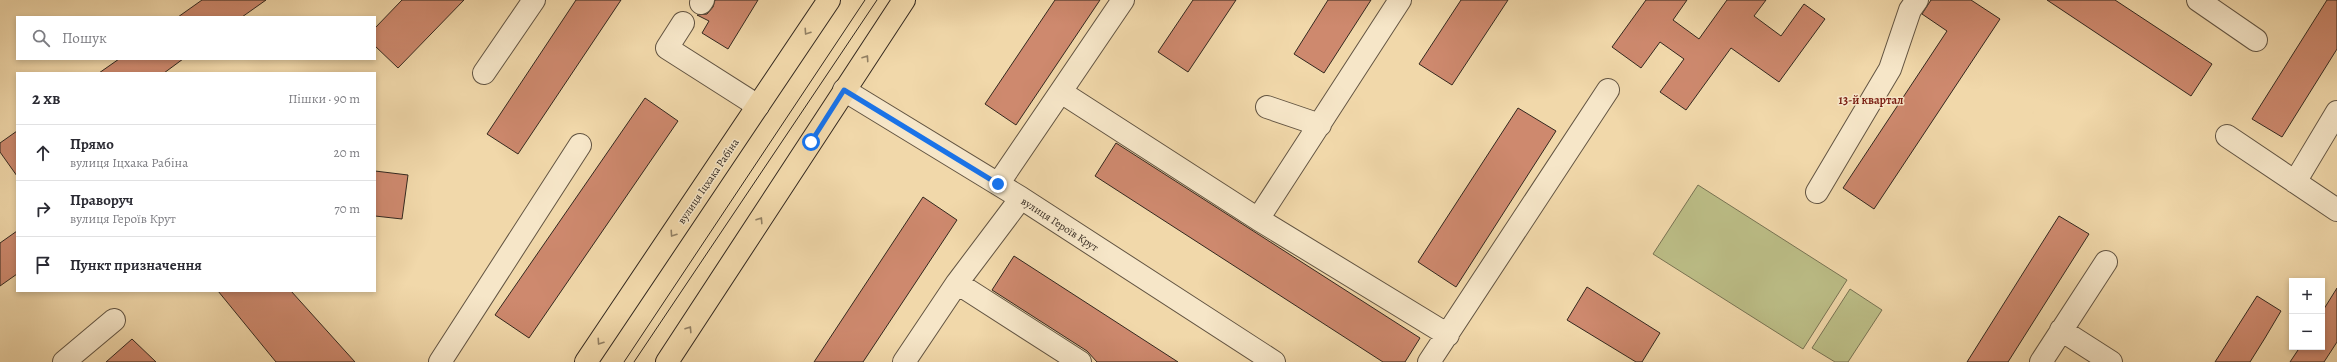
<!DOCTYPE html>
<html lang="uk">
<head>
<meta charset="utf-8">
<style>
	:root { --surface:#fff; --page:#f2f2f3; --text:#2b2b33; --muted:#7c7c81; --line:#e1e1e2 }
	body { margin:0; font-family:Alegreya,serif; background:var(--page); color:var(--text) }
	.controls { position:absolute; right:12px; bottom:12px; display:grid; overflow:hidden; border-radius:0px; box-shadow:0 2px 6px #0003 }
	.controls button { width:36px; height:36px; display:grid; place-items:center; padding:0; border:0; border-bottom:1px solid var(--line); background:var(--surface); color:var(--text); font:20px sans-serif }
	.stop { position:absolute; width:12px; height:12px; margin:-9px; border:3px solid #1a73e8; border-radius:50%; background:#fff }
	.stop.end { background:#1a73e8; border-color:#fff; box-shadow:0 1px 4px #0008 }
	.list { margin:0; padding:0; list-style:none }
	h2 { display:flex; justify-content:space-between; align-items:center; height:52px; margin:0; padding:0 16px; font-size:17px }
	h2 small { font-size:13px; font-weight:400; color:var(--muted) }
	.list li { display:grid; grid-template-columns:26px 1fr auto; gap:12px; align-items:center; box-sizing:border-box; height:56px; padding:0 16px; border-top:1px solid var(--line) }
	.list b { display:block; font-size:15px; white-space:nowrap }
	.list p { margin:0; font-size:13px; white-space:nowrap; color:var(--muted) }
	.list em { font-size:13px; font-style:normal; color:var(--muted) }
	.icon { flex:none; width:22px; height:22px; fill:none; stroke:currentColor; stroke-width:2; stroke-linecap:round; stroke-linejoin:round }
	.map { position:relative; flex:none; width:2337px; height:362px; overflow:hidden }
	.search { position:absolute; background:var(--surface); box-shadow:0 2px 6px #0003; left:16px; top:16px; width:360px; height:44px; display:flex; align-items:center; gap:10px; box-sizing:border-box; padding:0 14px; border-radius:0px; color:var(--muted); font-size:15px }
	.panel { position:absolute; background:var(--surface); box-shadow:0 2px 6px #0003; left:16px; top:72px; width:360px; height:220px; border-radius:0px }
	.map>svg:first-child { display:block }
	.green { fill:#bcbe87; stroke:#787353 }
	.building { fill:#ce896e; stroke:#33281f }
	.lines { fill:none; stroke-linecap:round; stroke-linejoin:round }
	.minor-casing { stroke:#625442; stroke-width:24 }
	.major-casing { stroke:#33281f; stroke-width:24 }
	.minor { stroke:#f6e6c8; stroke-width:22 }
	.major { stroke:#f1d8aa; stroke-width:22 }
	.tram { stroke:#33281f; stroke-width:1 }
	.oneway { stroke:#928064 }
	.route { stroke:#1a73e8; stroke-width:5 }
	.labels { text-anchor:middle; stroke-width:3; stroke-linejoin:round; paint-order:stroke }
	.street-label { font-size:11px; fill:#33281f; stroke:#f6e6c8 }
	.neighbourhood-label { font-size:12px; font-weight:bold; fill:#7a1f14; stroke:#f6e6c8 }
</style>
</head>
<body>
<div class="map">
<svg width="2337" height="362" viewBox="0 0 2337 362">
	<rect width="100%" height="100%" fill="#f1d8aa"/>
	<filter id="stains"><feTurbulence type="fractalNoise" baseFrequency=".005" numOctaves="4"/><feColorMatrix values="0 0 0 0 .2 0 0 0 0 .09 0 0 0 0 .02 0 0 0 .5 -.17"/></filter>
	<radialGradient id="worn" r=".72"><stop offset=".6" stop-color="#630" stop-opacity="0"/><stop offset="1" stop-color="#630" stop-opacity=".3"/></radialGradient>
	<path class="green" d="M 1698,185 L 1847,280 L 1803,349 L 1653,254 Z
		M 1850,289 L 1882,310 L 1848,362 L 1835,362 L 1812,348 Z"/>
	<path class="building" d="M 202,0 L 266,0 L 242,17 L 178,17 Z
		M 402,0 L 464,0 L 398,68 L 375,46 L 375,28 Z
		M 576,0 L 621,0 L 518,154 L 487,134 Z
		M 715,0 L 758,0 L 728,49 L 702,33 L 709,21 L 697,15 L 707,14 L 713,7 Z
		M 1055,0 L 1100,0 L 1016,125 L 985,104 Z
		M 1193,0 L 1236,0 L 1188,72 L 1158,52 Z
		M 1328,0 L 1371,0 L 1324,73 L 1294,54 Z
		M 1461,0 L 1508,0 L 1452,85 L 1419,64 Z
		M 1646,0 L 1687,0 L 1673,20 L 1699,39 L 1727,0 L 1766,0 L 1754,16 L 1781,36 L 1804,4 L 1825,19 L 1779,82 L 1731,48 L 1686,110 L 1660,92 L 1684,59 L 1660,42 L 1641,68 L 1612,47 Z
		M 1931,0 L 1971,0 L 2000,19 L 1874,209 L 1843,188 L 1947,31 L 1922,14 Z
		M 2047,0 L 2115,0 L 2212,64 L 2191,96 Z
		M 2327,0 L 2337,0 L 2337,49 L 2282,137 L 2252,119 Z
		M 119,59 L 183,59 L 164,73 L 99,73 Z
		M 645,98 L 678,121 L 529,338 L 495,315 Z
		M 1518,108 L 1556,131 L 1456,287 L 1418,262 Z
		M 17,131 L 17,176 L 0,152 L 0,143 Z
		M 1116,143 L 1420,338 L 1405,362 L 1383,362 L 1095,176 Z
		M 375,171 L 408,175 L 402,219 L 375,216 Z
		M 923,197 L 957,220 L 863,362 L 814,362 Z
		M 2059,216 L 2089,234 L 2008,362 L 1967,362 Z
		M 17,231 L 17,274 L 0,286 L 0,243 Z
		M 1014,256 L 1178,362 L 1097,362 L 1087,351 L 992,290 Z
		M 1587,287 L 1660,333 L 1642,362 L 1636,362 L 1567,320 Z
		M 2337,288 L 2337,342 L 2324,362 L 2290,362 L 2300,347 L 2322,347 L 2322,312 Z
		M 218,291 L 291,291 L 355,362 L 276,362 Z
		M 2257,296 L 2281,311 L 2265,338 L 2250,362 L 2215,362 Z
		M 132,339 L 156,362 L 106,362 Z"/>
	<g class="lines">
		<defs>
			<path id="minor" d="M 2198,0 L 2256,40
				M 701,3 L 703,0
				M 683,23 L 667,48 L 758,106
				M 484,73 L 534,0
				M 844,90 L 1021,198 L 1274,362
				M 1061,92 L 1258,219 L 1448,335
				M 1267,107 L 1320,125
				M 2227,136 L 2337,210
				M 2295,182 L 2337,112
				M 998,184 L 1123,0
				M 1817,192 L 1890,69 L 1910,10 L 1917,0
				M 1258,219 L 1400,0
				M 957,283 L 1080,362
				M 2061,330 L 2111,362
				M 64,362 L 114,320
				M 440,362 L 580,145
				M 904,362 L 957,283 L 1021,198
				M 1429,362 L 1608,90
				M 2041,362 L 2106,262"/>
			<path id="major" d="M 586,362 L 829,0
				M 667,362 L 904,0"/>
		</defs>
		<use href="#minor" class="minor-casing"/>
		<use href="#major" class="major-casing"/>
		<use href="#minor" class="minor"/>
		<use href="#major" class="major"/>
		<path class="tram" d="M 624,362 L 865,0
			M 634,362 L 877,0"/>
	</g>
	<defs><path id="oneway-chevron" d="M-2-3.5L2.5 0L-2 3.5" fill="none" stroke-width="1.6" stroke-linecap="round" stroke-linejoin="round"/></defs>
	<g class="oneway">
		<use href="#oneway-chevron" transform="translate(807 32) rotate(124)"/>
		<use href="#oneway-chevron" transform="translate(866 58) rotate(-56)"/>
		<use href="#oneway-chevron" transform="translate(760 220) rotate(-57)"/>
		<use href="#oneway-chevron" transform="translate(673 234) rotate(124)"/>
		<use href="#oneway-chevron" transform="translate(689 329) rotate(-57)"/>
		<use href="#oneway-chevron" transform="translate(600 342) rotate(124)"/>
	</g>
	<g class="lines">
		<path class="route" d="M 811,142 L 844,90 L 998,184"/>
	</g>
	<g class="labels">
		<g class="street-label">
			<text transform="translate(708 181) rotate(-56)" y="4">вулиця Іцхака Рабіна</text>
			<text transform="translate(1060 224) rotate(33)" y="4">вулиця Героїв Крут</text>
		</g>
		<g class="neighbourhood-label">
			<text x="1871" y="104">13-й квартал</text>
		</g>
	</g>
	<rect width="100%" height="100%" filter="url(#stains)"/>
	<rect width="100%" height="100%" fill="url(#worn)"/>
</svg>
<div class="controls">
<button>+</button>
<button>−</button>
</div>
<div class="stop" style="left:811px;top:142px"></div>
<div class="stop end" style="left:998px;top:184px"></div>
<div class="search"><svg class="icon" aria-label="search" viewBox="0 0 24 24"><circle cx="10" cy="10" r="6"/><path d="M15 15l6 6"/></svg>Пошук</div>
<section class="panel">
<h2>2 хв<small>Пішки · 90 m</small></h2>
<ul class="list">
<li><svg class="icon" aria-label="ahead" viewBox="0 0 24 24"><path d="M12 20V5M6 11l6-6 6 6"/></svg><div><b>Прямо</b><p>вулиця Іцхака Рабіна</p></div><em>20 m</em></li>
<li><svg class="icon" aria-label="right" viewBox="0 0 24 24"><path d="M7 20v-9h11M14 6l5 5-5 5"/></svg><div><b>Праворуч</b><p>вулиця Героїв Крут</p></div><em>70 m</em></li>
<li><svg class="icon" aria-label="arrive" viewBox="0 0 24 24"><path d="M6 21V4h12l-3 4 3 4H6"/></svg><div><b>Пункт призначення</b></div></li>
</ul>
</section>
</div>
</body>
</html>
